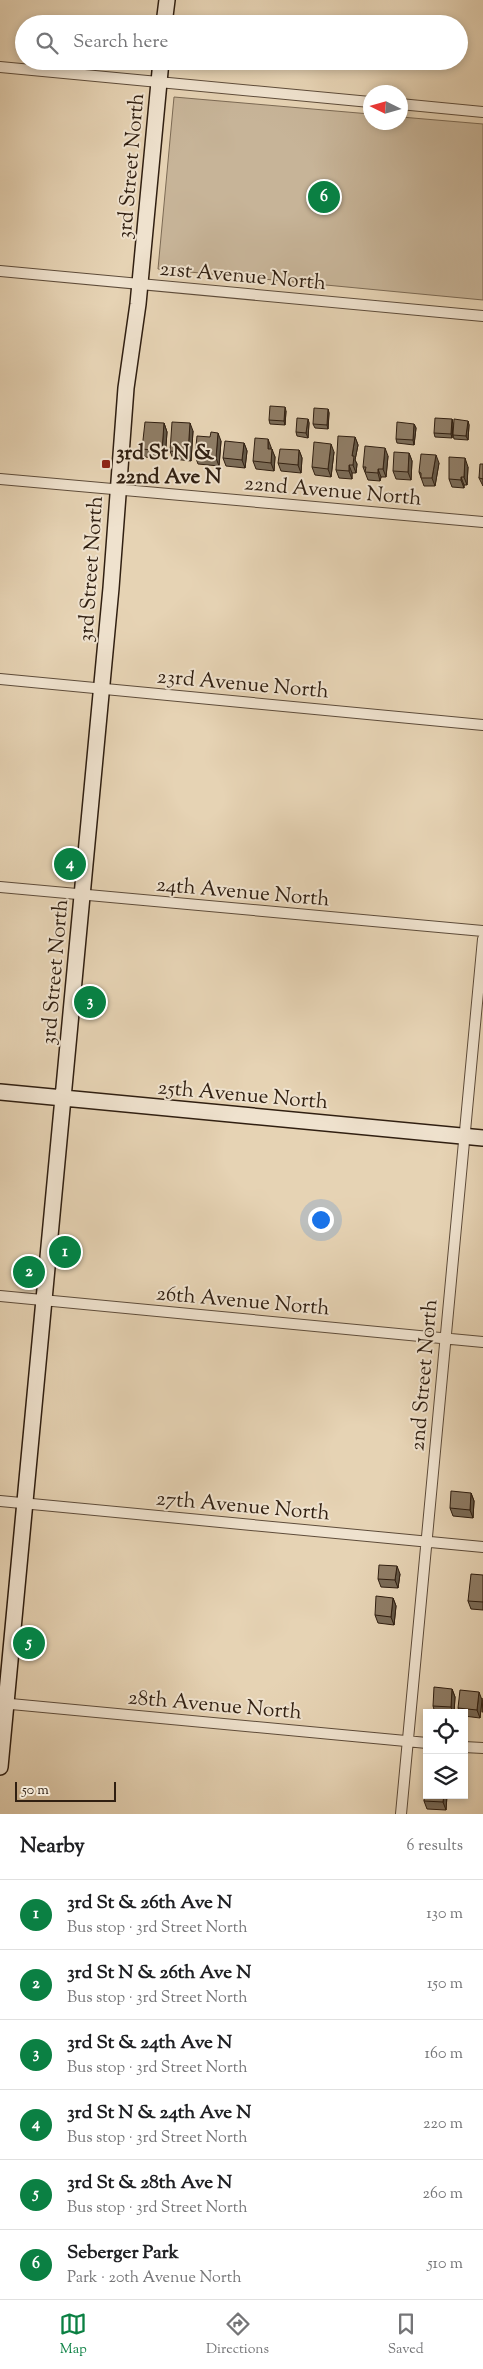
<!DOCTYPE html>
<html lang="en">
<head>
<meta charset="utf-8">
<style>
	:root { --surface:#fff; --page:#f2f2f2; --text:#202124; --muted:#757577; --line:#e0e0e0; --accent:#0b8043 }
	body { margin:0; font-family:"Sorts Mill Goudy",serif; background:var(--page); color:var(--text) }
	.controls { position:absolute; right:15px; bottom:15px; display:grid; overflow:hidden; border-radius:0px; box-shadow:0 2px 8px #0003 }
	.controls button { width:45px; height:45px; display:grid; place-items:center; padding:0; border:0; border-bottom:1px solid var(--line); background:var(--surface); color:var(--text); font:25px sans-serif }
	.compass { position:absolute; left:363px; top:85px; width:45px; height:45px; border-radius:50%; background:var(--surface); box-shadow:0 2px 8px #0003; rotate:275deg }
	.scale { position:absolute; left:15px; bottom:12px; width:101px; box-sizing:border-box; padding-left:5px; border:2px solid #301f11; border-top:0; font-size:14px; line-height:18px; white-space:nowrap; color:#301f11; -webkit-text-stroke:4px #efe2ce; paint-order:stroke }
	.you { position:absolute; left:320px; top:1219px; width:18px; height:18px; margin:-12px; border:4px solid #fff; border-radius:50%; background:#1a73e8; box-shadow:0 0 0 8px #1a73e833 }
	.badge { display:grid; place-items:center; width:32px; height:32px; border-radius:50%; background:var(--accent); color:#fff; font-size:16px; font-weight:700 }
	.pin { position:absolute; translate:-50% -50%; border:2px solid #fff; box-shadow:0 1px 5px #0006 }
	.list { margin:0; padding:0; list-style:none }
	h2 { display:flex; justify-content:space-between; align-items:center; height:65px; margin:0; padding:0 20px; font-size:21px }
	h2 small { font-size:16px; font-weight:400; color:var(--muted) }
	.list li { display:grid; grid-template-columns:32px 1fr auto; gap:15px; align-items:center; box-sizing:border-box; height:70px; padding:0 20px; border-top:1px solid var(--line) }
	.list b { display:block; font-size:19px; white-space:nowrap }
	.list p { margin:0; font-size:16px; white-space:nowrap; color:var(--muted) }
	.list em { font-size:16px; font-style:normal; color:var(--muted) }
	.icon { flex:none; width:28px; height:28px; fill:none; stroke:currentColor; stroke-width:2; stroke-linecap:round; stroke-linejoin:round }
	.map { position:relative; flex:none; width:483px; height:1814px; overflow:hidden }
	.search { position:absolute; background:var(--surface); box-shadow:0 2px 8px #0003; left:15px; right:15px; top:15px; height:55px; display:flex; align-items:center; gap:12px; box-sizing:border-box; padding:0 18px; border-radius:28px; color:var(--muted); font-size:19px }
	.sheet { height:485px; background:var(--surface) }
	nav { display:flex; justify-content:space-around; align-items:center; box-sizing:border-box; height:70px; border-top:1px solid var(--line); background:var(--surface); font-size:14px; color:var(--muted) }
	nav a { display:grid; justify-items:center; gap:2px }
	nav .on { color:var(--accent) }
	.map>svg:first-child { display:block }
	.green { fill:#c7b498; stroke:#7c6a54 }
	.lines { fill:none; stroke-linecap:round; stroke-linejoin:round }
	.street-casing { stroke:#5e4c3a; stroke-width:12 }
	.secondary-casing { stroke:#301f11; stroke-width:18 }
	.street { stroke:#efe2ce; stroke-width:10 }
	.secondary { stroke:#efe2ce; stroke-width:15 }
	.wall { fill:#7b6c58; stroke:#301f11 }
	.shaded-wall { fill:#645847; stroke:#301f11 }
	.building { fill:#8f7d66; stroke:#301f11 }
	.poi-dot { fill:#8f2418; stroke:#efe2ce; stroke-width:2 }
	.labels { text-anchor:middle; stroke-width:4; stroke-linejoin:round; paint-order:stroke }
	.street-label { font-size:21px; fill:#301f11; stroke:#efe2ce }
	.poi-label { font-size:21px; font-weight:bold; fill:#301f11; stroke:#efe2ce; text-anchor:start }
</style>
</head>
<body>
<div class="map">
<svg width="483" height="1814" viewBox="0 0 483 1814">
	<rect width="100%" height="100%" fill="#e6d3b4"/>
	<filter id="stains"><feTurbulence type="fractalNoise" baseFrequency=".004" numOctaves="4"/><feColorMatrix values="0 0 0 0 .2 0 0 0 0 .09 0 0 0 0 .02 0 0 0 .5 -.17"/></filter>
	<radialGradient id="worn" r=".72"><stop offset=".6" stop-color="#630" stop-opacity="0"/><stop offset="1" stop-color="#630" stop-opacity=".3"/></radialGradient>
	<path class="green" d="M 174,97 L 370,114 L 370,122 L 400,122 L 401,117 L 483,124 L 483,300 L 158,269 Z"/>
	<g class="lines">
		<defs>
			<path id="street" d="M 0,67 L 370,102
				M 400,104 L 483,112
				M 0,271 L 483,316
				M 0,479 L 483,522
				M 0,679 L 483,725
				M 0,887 L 483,931
				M 0,1296 L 483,1342
				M 0,1501 L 483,1547
				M 0,1703 L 427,1743
				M 464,1747 L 483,1748
				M 401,1814 L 483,939"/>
			<path id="secondary" d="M 164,24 L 167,0
				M 0,1092 L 483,1138
				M 0,1767 L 111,588 L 126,388 L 138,304 L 161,61"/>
		</defs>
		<use href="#street" class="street-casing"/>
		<use href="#secondary" class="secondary-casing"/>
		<use href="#street" class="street"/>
		<use href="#secondary" class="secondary"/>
	</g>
	<path class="wall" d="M 328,409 L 329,413 L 328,429 L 315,428 L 313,424 Z
		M 286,411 L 285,425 L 270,424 L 269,420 Z
		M 308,419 L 309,423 L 308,438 L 297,436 L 296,432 Z
		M 452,419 L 453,424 L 452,438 L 435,437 L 434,433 Z
		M 468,421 L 469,425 L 468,440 L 454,439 L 453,435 Z
		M 164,423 L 167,432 L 165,459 L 145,457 L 142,449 Z
		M 414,424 L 416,428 L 414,445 L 397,443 L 396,439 Z
		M 193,431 L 191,461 L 173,459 L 170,451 Z
		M 355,437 L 358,445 L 355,460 L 357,464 L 356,473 L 352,473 L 352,479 L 339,478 L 336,470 Z
		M 221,441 L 219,466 L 198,464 L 195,456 Z
		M 244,443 L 247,451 L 245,468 L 226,466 L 223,458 Z
		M 271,447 L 271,449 L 275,457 L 274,471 L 256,469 L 253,461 Z
		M 299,450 L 302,458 L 301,473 L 281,471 L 278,463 Z
		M 334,452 L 331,477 L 315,475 L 312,467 Z
		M 409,453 L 412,461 L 411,480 L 396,479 L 393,471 Z
		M 388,456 L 386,477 L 381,477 L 380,481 L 368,480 L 363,467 Z
		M 439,463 L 435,486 L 424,486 L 419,472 Z
		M 483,464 L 483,486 L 479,478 Z
		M 468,467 L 467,485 L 464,485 L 464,488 L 452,487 L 449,479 Z
		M 471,1493 L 474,1501 L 473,1518 L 453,1516 L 450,1508 Z
		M 400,1574 L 398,1588 L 381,1587 L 378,1579 Z
		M 483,1575 L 483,1610 L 471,1609 L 468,1601 Z
		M 393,1598 L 396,1606 L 394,1625 L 378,1623 L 375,1615 Z
		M 452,1689 L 455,1697 L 454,1713 L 435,1713 L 433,1706 Z
		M 482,1700 L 480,1718 L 464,1716 L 464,1713 L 460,1713 L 458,1708 Z
		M 427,1795 L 447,1795 L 446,1810 L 427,1809 L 424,1801 Z"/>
	<path class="shaded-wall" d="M 285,407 L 286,411 L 285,425 L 284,421 Z
		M 328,409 L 329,413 L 328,429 L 327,425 Z
		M 308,419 L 309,423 L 308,438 L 306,433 Z
		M 452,419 L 453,424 L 452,438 L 451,434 Z
		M 468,421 L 469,425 L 468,440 L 466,436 Z
		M 164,423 L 167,432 L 165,459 L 162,451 Z
		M 190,423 L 193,431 L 191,461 L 188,453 Z
		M 414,424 L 416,428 L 414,445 L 413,440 Z
		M 218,433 L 221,441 L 219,466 L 216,458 Z
		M 355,437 L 358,445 L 355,460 L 357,464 L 356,473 L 353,465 L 352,456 Z
		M 268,439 L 271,447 L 271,457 L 268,449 Z
		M 244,443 L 247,451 L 245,468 L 242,460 Z
		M 331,444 L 334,452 L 331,477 L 328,469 Z
		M 385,448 L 388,456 L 386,477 L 383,469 Z
		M 272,449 L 275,457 L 274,471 L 271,463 Z
		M 299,450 L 302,458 L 301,473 L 298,465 Z
		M 409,453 L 412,461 L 411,480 L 408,472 Z
		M 436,455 L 439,463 L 435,486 L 432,478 Z
		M 465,458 L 468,467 L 467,485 L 464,477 Z
		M 349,465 L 352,473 L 352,479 L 349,471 Z
		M 378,469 L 381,477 L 380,481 L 378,473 Z
		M 461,477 L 464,485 L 464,488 L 461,480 Z
		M 471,1493 L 474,1501 L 473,1518 L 470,1510 Z
		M 397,1566 L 400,1574 L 398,1588 L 395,1580 Z
		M 393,1598 L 396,1606 L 394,1625 L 391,1617 Z
		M 452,1689 L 455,1697 L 454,1713 L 453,1713 L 451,1707 Z
		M 479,1692 L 482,1700 L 480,1718 L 477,1710 Z
		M 444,1795 L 447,1795 L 446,1810 L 443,1802 Z"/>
	<path class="building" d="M 270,406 L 285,407 L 284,421 L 269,420 Z
		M 314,408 L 328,409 L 327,425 L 313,424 Z
		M 297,418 L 308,419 L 306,433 L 296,432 Z
		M 435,418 L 452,419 L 451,434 L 434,433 Z
		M 454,419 L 468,421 L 466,436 L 453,435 Z
		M 145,422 L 164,423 L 162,451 L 142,449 Z
		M 172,422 L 190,423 L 188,453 L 170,451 Z
		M 397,422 L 414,424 L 413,440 L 396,439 Z
		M 211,432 L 218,433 L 216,458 L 195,456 L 197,436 L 210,437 Z
		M 338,436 L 355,437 L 352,456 L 354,456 L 353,465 L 349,465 L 349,471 L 336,470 Z
		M 255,438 L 268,439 L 268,449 L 272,449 L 271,463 L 253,461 Z
		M 225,441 L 244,443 L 242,460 L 223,458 Z
		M 314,442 L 331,444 L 328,469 L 312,467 Z
		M 365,446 L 385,448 L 383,469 L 378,469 L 378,473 L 365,472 L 366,467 L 363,467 Z
		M 280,449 L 299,450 L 298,465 L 278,463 Z
		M 394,452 L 409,453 L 408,472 L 393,471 Z
		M 421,454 L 436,455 L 432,478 L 421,478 L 421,473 L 419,472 Z
		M 449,457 L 465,458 L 464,477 L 461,477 L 461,480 L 449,479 Z
		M 480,464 L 483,464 L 483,479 L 479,478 Z
		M 451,1491 L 471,1493 L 470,1510 L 450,1508 Z
		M 379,1565 L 397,1566 L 395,1580 L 378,1579 Z
		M 471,1574 L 483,1575 L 483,1602 L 468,1601 Z
		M 376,1596 L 393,1598 L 391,1617 L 375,1615 Z
		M 434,1687 L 452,1689 L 451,1707 L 433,1706 Z
		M 460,1690 L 479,1692 L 477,1710 L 458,1708 Z
		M 483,1698 L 483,1712 L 482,1712 Z
		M 426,1772 L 427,1795 L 444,1795 L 443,1802 L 424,1801 Z"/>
	<rect class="poi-dot" x="101" y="459" width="10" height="10" rx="2.5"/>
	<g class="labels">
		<g class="street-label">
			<text transform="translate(130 166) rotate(-85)" y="7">3rd Street North</text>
			<text transform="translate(243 275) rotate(5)" y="7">21st Avenue North</text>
			<text transform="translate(333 490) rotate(5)" y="7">22nd Avenue North</text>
			<text transform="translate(90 569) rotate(-86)" y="7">3rd Street North</text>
			<text transform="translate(243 683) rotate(5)" y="7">23rd Avenue North</text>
			<text transform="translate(243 891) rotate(5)" y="7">24th Avenue North</text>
			<text transform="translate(54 972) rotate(-85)" y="7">3rd Street North</text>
			<text transform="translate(243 1094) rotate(5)" y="7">25th Avenue North</text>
			<text transform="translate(243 1300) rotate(5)" y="7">26th Avenue North</text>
			<text transform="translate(423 1375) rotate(-85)" y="7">2nd Street North</text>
			<text transform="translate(243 1505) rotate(5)" y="7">27th Avenue North</text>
			<text transform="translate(215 1704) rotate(5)" y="7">28th Avenue North</text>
		</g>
		<g class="poi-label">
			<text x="116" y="459">3rd St N &amp;<tspan x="116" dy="24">22nd Ave N</tspan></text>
		</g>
	</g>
	<rect width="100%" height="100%" filter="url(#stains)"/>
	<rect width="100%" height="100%" fill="url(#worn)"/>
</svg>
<div class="controls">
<button><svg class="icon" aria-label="locate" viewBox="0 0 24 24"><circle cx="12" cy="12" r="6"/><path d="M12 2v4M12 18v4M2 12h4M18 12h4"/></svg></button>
<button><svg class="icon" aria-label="layers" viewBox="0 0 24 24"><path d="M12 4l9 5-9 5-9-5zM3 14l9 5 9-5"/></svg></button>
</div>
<svg class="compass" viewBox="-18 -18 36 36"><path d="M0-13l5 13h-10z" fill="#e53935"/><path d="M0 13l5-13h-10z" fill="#757577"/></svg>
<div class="scale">50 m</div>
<div class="you"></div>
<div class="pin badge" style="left:65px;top:1252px">1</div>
<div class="pin badge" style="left:29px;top:1272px">2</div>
<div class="pin badge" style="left:90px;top:1002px">3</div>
<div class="pin badge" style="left:70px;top:864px">4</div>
<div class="pin badge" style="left:29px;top:1643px">5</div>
<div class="pin badge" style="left:324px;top:197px">6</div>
<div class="search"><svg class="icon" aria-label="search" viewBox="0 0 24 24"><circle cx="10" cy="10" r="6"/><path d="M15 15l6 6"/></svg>Search here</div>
</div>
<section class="sheet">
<h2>Nearby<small>6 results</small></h2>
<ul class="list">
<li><span class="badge">1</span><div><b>3rd St &amp; 26th Ave N</b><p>Bus stop · 3rd Street North</p></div><em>130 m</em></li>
<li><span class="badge">2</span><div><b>3rd St N &amp; 26th Ave N</b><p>Bus stop · 3rd Street North</p></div><em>150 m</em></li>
<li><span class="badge">3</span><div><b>3rd St &amp; 24th Ave N</b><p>Bus stop · 3rd Street North</p></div><em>160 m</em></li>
<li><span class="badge">4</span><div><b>3rd St N &amp; 24th Ave N</b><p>Bus stop · 3rd Street North</p></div><em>220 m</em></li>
<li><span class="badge">5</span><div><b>3rd St &amp; 28th Ave N</b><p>Bus stop · 3rd Street North</p></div><em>260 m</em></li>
<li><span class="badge">6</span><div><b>Seberger Park</b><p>Park · 20th Avenue North</p></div><em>510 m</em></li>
</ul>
</section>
<nav>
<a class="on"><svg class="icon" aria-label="map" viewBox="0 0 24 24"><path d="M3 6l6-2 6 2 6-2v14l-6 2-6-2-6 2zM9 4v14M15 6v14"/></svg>Map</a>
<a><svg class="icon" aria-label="directions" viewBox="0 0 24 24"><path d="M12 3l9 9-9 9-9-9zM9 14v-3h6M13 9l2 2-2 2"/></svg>Directions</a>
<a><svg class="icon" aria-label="saved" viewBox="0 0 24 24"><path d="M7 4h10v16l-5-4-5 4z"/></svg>Saved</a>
</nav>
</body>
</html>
